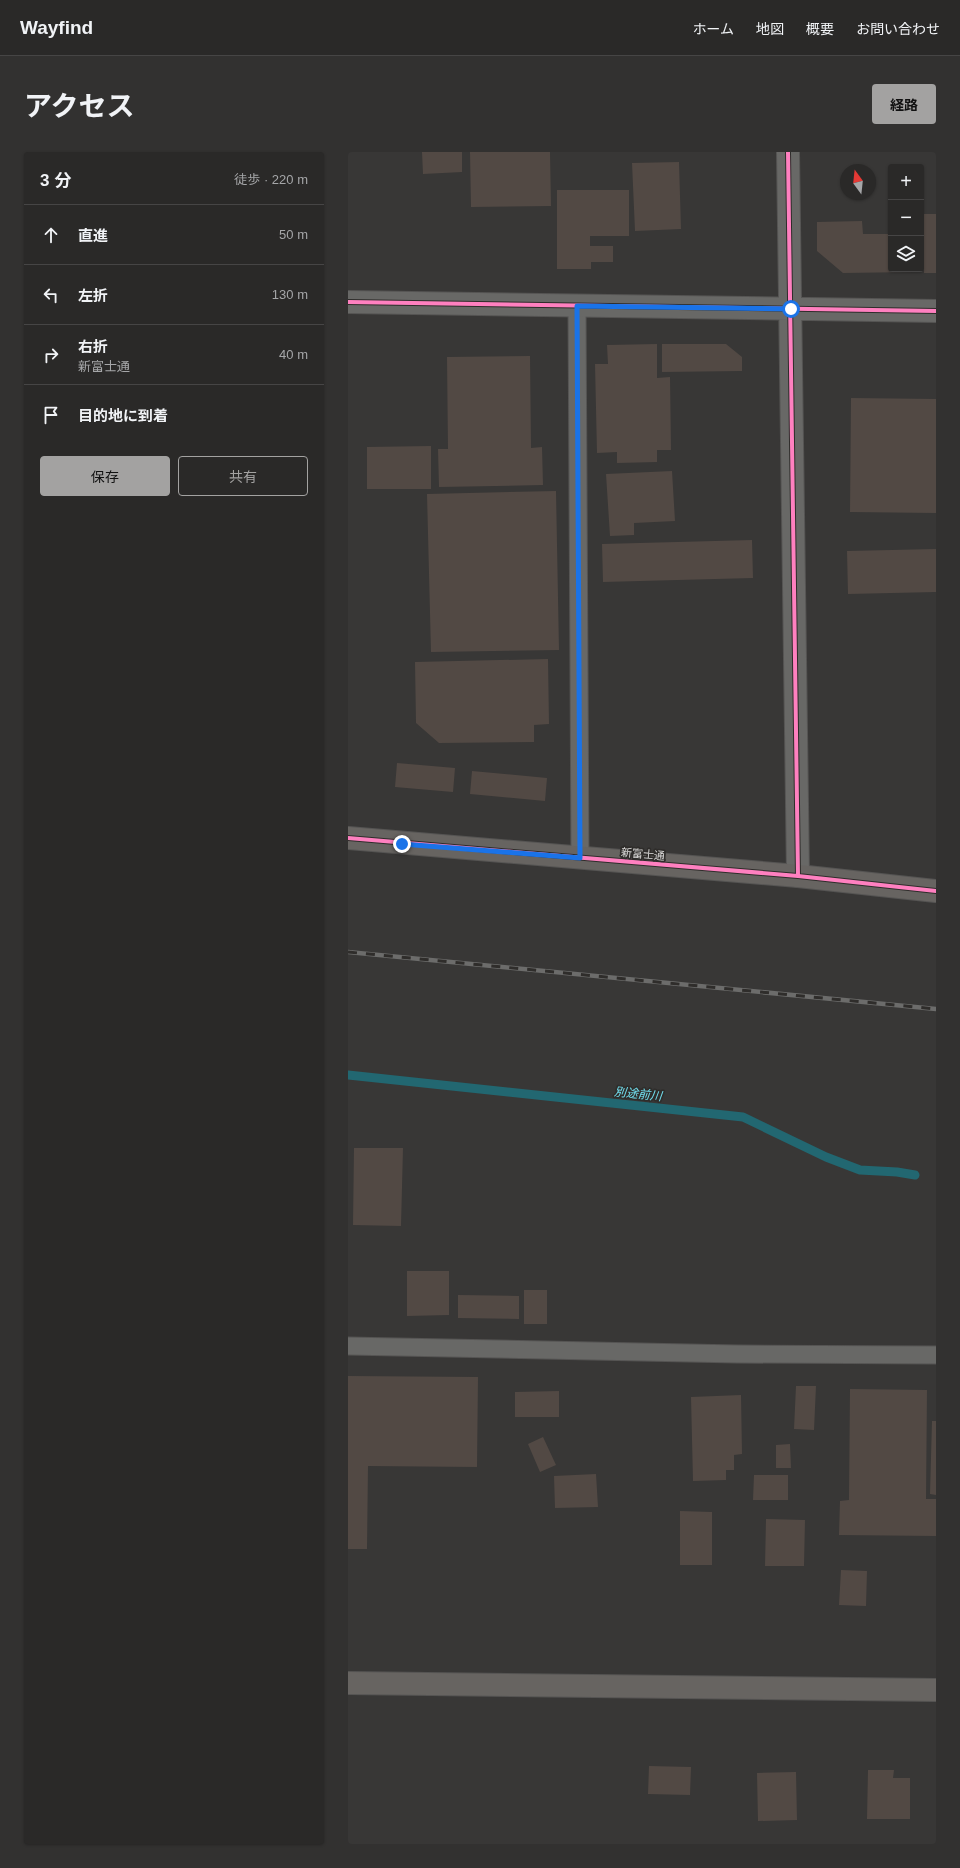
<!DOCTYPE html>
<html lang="ja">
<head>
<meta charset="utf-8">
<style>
	:root { --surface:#2a2928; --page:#323130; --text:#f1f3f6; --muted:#a5a6a8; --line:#464545; --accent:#a3a2a1 }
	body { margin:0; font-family:Arial,"Noto Sans JP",sans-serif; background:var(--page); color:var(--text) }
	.controls { position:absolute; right:12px; top:12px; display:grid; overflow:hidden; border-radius:4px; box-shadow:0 1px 3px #0004 }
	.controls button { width:36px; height:36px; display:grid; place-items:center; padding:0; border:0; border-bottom:1px solid var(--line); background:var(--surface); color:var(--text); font:20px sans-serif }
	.compass { position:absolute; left:492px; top:12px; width:36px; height:36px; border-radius:50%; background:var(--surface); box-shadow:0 1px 3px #0004; rotate:345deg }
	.stop { position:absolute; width:12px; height:12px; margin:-9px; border:3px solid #1a73e8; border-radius:50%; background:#fff }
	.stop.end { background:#1a73e8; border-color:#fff; box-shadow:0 1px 4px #0008 }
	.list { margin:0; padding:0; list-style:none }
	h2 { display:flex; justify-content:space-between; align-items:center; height:52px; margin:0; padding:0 16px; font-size:17px }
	h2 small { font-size:13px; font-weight:400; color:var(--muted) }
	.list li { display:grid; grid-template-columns:26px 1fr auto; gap:12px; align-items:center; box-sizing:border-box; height:60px; padding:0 16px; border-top:1px solid var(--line) }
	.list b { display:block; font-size:15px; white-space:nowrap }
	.list p { margin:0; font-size:13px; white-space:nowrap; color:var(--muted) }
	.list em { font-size:13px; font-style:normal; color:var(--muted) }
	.actions { display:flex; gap:8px; padding:12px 16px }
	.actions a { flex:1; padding:9px 0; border:1px solid var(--accent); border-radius:4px; text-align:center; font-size:14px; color:var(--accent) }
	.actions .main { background:var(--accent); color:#111 }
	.icon { flex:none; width:22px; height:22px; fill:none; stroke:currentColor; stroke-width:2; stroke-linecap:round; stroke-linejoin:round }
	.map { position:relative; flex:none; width:588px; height:1692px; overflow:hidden; border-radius:4px }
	header { display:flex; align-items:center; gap:24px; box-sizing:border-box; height:56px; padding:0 20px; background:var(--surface); border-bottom:1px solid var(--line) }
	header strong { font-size:19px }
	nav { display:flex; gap:22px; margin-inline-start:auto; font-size:14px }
	.intro { display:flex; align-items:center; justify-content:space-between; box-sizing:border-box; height:96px; padding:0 24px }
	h1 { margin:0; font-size:28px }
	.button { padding:10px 18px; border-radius:4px; background:var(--accent); color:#111; font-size:14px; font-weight:700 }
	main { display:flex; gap:24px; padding:0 24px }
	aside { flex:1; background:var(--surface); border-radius:4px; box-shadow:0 1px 3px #0004 }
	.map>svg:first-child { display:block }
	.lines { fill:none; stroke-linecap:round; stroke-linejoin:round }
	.stream { stroke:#226771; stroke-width:9 }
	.building { fill:#524944 }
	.lane-casing { stroke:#555453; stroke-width:19 }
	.street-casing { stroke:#555453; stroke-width:24 }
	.secondary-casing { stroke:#555453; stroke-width:24 }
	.lane { stroke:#686866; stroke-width:17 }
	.street { stroke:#686866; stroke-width:22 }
	.secondary { stroke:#676461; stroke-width:22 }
	.rail-casing { stroke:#6c6c6b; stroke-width:4.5 }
	.rail { stroke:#2f2d2b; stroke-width:3; stroke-dasharray:9; stroke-linecap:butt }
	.cycleway-casing { stroke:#2f2d2b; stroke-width:6 }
	.cycleway { stroke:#ff80c0; stroke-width:4 }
	.route { stroke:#1a73e8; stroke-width:5 }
	.labels { text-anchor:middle; stroke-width:3.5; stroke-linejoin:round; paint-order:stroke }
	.street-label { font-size:11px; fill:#dcdbda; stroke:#2f2d2b }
	.water-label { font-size:12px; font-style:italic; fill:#72e0f0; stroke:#2f2d2b }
</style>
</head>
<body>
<header>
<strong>Wayfind</strong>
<nav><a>ホーム</a><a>地図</a><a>概要</a><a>お問い合わせ</a></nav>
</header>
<div class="intro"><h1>アクセス</h1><a class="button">経路</a></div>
<main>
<aside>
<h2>3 分<small>徒歩 · 220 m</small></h2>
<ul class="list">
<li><svg class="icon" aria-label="ahead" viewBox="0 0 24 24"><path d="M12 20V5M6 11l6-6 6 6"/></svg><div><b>直進</b></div><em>50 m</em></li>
<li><svg class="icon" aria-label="left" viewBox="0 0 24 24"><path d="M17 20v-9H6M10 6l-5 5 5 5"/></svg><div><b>左折</b></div><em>130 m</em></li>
<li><svg class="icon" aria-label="right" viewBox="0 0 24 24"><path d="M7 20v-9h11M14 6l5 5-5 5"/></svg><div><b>右折</b><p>新富士通</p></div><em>40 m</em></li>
<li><svg class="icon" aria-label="arrive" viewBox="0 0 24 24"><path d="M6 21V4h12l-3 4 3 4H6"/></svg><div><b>目的地に到着</b></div></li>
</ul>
<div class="actions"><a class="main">保存</a><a>共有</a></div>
</aside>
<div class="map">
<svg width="588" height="1692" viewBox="0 0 588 1692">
	<rect width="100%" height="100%" fill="#383736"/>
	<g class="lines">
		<path class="stream" d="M 0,923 L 395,965 L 478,1005 L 512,1018 L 549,1020 L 567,1023"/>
	</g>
	<path class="building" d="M 74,0 L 114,0 L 114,20 L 75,22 Z
		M 122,0 L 202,0 L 203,54 L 123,55 Z
		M 331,10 L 333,77 L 287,79 L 284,11 Z
		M 209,38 L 281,38 L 281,84 L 242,84 L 242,94 L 265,94 L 265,110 L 243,110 L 243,117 L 209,117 Z
		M 575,62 L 588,62 L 588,121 L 576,121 Z
		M 514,69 L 515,82 L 543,82 L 543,117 L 565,117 L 565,120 L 495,121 L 469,99 L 469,70 Z
		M 309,192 L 309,226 L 322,225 L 323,298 L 309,298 L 309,310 L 269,311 L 269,300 L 249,301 L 247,212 L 260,212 L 259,193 Z
		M 314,192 L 378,192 L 394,205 L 394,219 L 314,220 Z
		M 182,204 L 183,296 L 194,295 L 195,333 L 91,335 L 90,297 L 100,297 L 99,205 Z
		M 503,246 L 588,247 L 588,361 L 502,360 Z
		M 83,294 L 83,337 L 19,337 L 19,295 Z
		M 324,319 L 327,369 L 286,371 L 286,383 L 262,384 L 258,322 Z
		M 208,339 L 211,498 L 83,500 L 79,342 Z
		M 404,388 L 405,426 L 255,430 L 254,392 Z
		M 588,397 L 588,440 L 500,442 L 499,399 Z
		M 200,507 L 201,572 L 186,573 L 186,590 L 91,591 L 68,571 L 67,510 Z
		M 49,611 L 107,616 L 105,640 L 47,635 Z
		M 124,619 L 199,626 L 197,649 L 122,642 Z
		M 6,996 L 55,996 L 53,1074 L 5,1073 Z
		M 59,1119 L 101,1119 L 101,1163 L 59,1164 Z
		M 176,1138 L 199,1138 L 199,1172 L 176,1172 Z
		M 110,1143 L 171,1144 L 171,1167 L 110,1166 Z
		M 0,1224 L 130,1225 L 129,1315 L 20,1314 L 19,1397 L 0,1397 Z
		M 448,1234 L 468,1234 L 466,1278 L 446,1277 Z
		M 502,1237 L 579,1238 L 578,1347 L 588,1347 L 588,1384 L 491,1383 L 492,1349 L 501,1348 Z
		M 211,1239 L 211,1265 L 167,1265 L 167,1240 Z
		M 393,1243 L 394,1302 L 386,1303 L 386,1318 L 378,1318 L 378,1328 L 345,1329 L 343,1245 Z
		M 584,1269 L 588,1269 L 588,1343 L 582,1342 Z
		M 195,1285 L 208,1313 L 192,1320 L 180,1292 Z
		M 442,1292 L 443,1316 L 428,1316 L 428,1293 Z
		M 248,1322 L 250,1355 L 207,1356 L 206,1324 Z
		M 406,1323 L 440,1323 L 440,1348 L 405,1348 Z
		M 332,1359 L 364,1360 L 364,1413 L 332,1413 Z
		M 418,1367 L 457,1368 L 456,1414 L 417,1414 Z
		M 493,1418 L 519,1419 L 518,1454 L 491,1453 Z
		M 301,1614 L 343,1615 L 342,1643 L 300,1642 Z
		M 520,1618 L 546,1618 L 545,1626 L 562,1626 L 562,1667 L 519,1667 Z
		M 448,1620 L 449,1668 L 410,1669 L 409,1621 Z"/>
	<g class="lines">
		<defs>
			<path id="lane" d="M 229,154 L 232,706
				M 0,1194 L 389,1202 L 588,1203"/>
			<path id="street" d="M 440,0 L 450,724
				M 0,150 L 588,159"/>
			<path id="secondary" d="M 0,686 L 450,724 L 588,739
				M 0,1531 L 588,1538"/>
		</defs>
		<use href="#lane" class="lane-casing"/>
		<use href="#street" class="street-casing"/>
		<use href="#secondary" class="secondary-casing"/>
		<use href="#lane" class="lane"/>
		<use href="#street" class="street"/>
		<use href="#secondary" class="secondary"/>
		<defs>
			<path id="rail" d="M 0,800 L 588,857"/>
		</defs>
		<use href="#rail" class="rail-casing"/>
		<use href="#rail" class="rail"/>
		<defs>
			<path id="cycleway" d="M 440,0 L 450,724
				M 0,150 L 588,159
				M 0,686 L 450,724 L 588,739"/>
		</defs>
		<use href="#cycleway" class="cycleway-casing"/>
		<use href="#cycleway" class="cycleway"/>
	</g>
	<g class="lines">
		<path class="route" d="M 54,692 L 232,706 L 229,154 L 443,157"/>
	</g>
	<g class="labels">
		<g class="street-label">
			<text transform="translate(295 702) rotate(5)" y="4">新富士通</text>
		</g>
		<g class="water-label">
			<text transform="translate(290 942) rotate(6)" y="4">別途前川</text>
		</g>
	</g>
</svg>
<div class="controls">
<button>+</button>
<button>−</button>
<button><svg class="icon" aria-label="layers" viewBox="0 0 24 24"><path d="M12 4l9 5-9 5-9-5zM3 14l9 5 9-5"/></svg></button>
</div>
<svg class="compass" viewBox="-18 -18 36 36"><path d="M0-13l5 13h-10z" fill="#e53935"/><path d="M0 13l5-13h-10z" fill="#a5a6a8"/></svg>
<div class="stop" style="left:443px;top:157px"></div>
<div class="stop end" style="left:54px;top:692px"></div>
</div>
</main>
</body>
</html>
